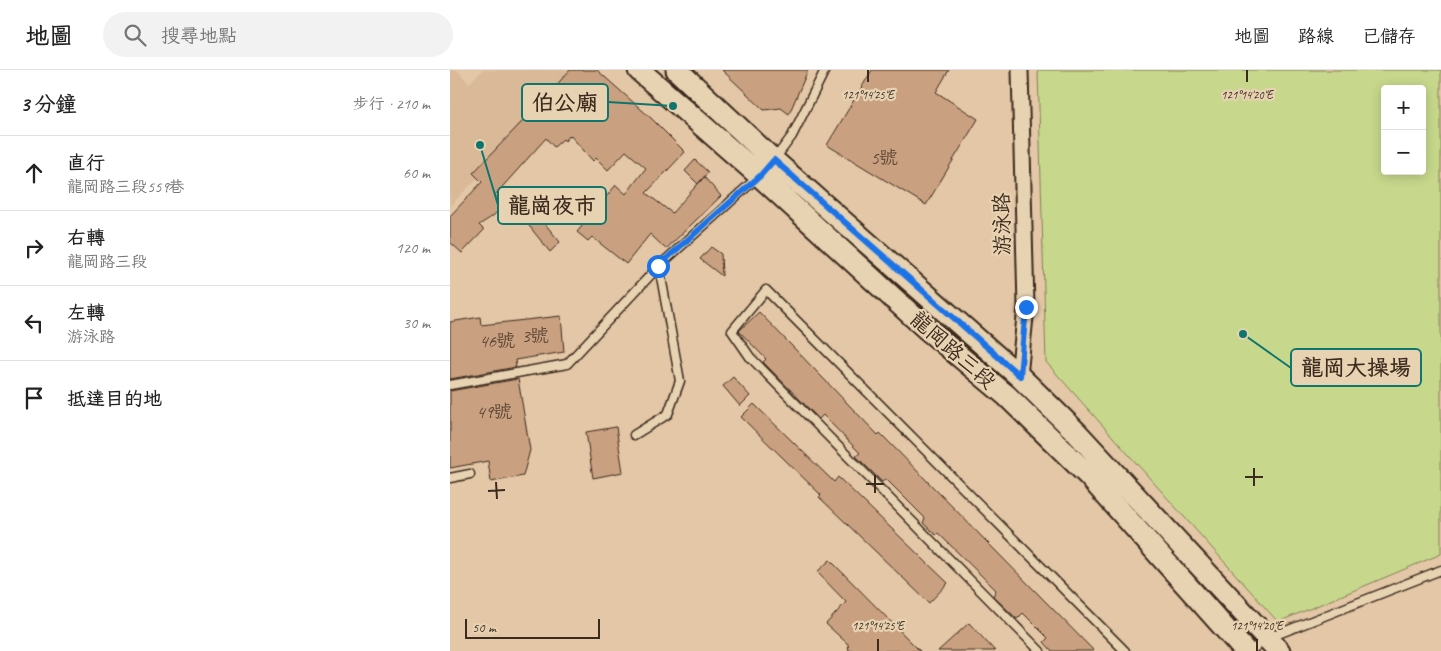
<!DOCTYPE html>
<html lang="zh-TW">
<head>
<meta charset="utf-8">
<style>
	:root { --surface:#fff; --page:#f2f2f2; --text:#222; --muted:#767676; --line:#e0e0e0 }
	body { margin:0; font-family:Caveat,"LXGW WenKai TC",sans-serif; background:var(--page); color:var(--text) }
	.controls { position:absolute; right:15px; top:15px; display:grid; overflow:hidden; border-radius:5px; box-shadow:0 2px 12px #0003 }
	.controls button { width:45px; height:45px; display:grid; place-items:center; padding:0; border:0; border-bottom:1px solid var(--line); background:var(--surface); color:var(--text); font:25px sans-serif }
	.scale { position:absolute; left:15px; bottom:12px; width:135px; box-sizing:border-box; padding-left:5px; border:2px solid #3b2a1e; border-top:0; font-size:14px; line-height:18px; white-space:nowrap; color:#3b2a1e; -webkit-text-stroke:4px #e7d2b1; paint-order:stroke }
	.stop { position:absolute; width:15px; height:15px; margin:-11px; border:4px solid #1a73e8; border-radius:50%; background:#fff }
	.stop.end { background:#1a73e8; border-color:#fff; box-shadow:0 1px 5px #0008 }
	.list { margin:0; padding:0; list-style:none }
	h2 { display:flex; justify-content:space-between; align-items:center; height:65px; margin:0; padding:0 20px; font-size:21px }
	h2 small { font-size:16px; font-weight:400; color:var(--muted) }
	.list li { display:grid; grid-template-columns:32px 1fr auto; gap:15px; align-items:center; box-sizing:border-box; height:75px; padding:0 20px; border-top:1px solid var(--line) }
	.list b { display:block; font-size:19px; white-space:nowrap }
	.list p { margin:0; font-size:16px; white-space:nowrap; color:var(--muted) }
	.list em { font-size:16px; font-style:normal; color:var(--muted) }
	.icon { flex:none; width:28px; height:28px; fill:none; stroke:currentColor; stroke-width:2; stroke-linecap:round; stroke-linejoin:round }
	.map { position:relative; flex:none; width:991px; height:581px; overflow:hidden }
	header { display:flex; align-items:center; gap:30px; box-sizing:border-box; height:70px; padding:0 25px; background:var(--surface); border-bottom:1px solid var(--line) }
	header strong { font-size:24px }
	nav { display:flex; gap:28px; margin-inline-start:auto; font-size:18px }
	.search { width:350px; height:45px; background:var(--page); display:flex; align-items:center; gap:12px; box-sizing:border-box; padding:0 18px; border-radius:28px; color:var(--muted); font-size:19px }
	main { display:flex }
	aside { flex:1; background:var(--surface) }
	.map>svg:first-child { display:block }
	.built { fill:#d9b998 }
	.green { fill:#c7d88c; stroke:#818155; fill-rule:evenodd }
	.building { fill:#caa180; stroke:#3b2a1e }
	.lines { fill:none; stroke-linecap:round; stroke-linejoin:round }
	.service-casing { stroke:#3b2a1e; stroke-width:11 }
	.minor-casing { stroke:#3b2a1e; stroke-width:19 }
	.secondary-casing { stroke:#3b2a1e; stroke-width:25 }
	.service { stroke:#e7d2b1; stroke-width:8 }
	.minor { stroke:#e7d2b1; stroke-width:15 }
	.secondary { stroke:#e7d2b1; stroke-width:21 }
	.route { stroke:#1a73e8; stroke-width:6 }
	.ticks { fill:none; stroke:#3b2a1e; stroke-width:2 }
	.labels { text-anchor:middle; stroke-width:4.5; stroke-linejoin:round; paint-order:stroke }
	.number-label { font-size:19px; fill:#5f4836 }
	.street-label { font-size:21px; fill:#3b2a1e; stroke:#e7d2b1 }
	.ticks-label { font-size:12px; text-anchor:middle; fill:#3b2a1e; stroke:#e7d2b1; stroke-width:4.5; stroke-linejoin:round; paint-order:stroke }
	.leader { fill:none; stroke:#0f766e; stroke-width:2 }
	.callout-dot { fill:#0f766e; stroke:#e7d2b1; stroke-width:2 }
	.callout { fill:#e7d2b1; stroke:#0f766e; stroke-width:2 }
	.callout-label { font-size:22px; text-anchor:middle; font-weight:bold; fill:#3b2a1e }
</style>
</head>
<body>
<header>
<strong>地圖</strong>
<div class="search"><svg class="icon" aria-label="search" viewBox="0 0 24 24"><circle cx="10" cy="10" r="6"/><path d="M15 15l6 6"/></svg>搜尋地點</div>
<nav><a>地圖</a><a>路線</a><a>已儲存</a></nav>
</header>
<main>
<aside>
<h2>3 分鐘<small>步行 · 210 m</small></h2>
<ul class="list">
<li><svg class="icon" aria-label="ahead" viewBox="0 0 24 24"><path d="M12 20V5M6 11l6-6 6 6"/></svg><div><b>直行</b><p>龍岡路三段559巷</p></div><em>60 m</em></li>
<li><svg class="icon" aria-label="right" viewBox="0 0 24 24"><path d="M7 20v-9h11M14 6l5 5-5 5"/></svg><div><b>右轉</b><p>龍岡路三段</p></div><em>120 m</em></li>
<li><svg class="icon" aria-label="left" viewBox="0 0 24 24"><path d="M17 20v-9H6M10 6l-5 5 5 5"/></svg><div><b>左轉</b><p>游泳路</p></div><em>30 m</em></li>
<li><svg class="icon" aria-label="arrive" viewBox="0 0 24 24"><path d="M6 21V4h12l-3 4 3 4H6"/></svg><div><b>抵達目的地</b></div></li>
</ul>
</aside>
<div class="map">
<svg width="991" height="581" viewBox="0 0 991 581">
	<rect width="100%" height="100%" fill="#e3c7a6"/>
	<filter id="ink" filterUnits="userSpaceOnUse"><feTurbulence type="fractalNoise" baseFrequency=".02" numOctaves="2"/><feDisplacementMap in="SourceGraphic" scale="10" xChannelSelector="R" yChannelSelector="G"/><feConvolveMatrix kernelMatrix="1 2 1 2 8 2 1 2 1" color-interpolation-filters="sRGB"/></filter>
	<g filter="url(#ink)">
		<path class="built" d="M 0,0 L 7,0 L 19,13 L 33,0 L 134,0 L 0,136 Z"/>
		<path class="green" d="M 588,0 L 991,0 L 991,484 L 828,552 L 596,292 ZM 935,19 L 972,19 L 972,101 L 935,101 Z"/>
		<path class="building" d="M 120,0 L 147,0 L 202,49 L 235,82 L 196,123 L 222,143 L 254,107 L 271,126 L 216,179 L 200,164 L 176,194 L 142,167 L 138,171 L 127,162 L 166,115 L 176,124 L 196,98 L 176,81 L 158,100 L 146,88 L 143,91 L 120,65 L 115,71 L 113,69 L 104,77 L 96,68 L 45,125 L 54,135 L 43,146 L 29,155 L 34,160 L 12,183 L 0,172 L 0,146 L 32,112 L 23,103 L 91,32 Z
			M 272,0 L 358,0 L 339,44 L 331,38 L 314,40 Z
			M 422,0 L 499,0 L 486,22 L 528,49 L 476,135 L 377,75 Z
			M 245,90 L 258,102 L 248,114 L 235,101 Z
			M 66,119 L 77,132 L 80,129 L 89,140 L 86,143 L 110,172 L 100,182 L 56,127 Z
			M 261,177 L 271,184 L 272,206 L 250,189 Z
			M 309,242 L 428,365 L 430,363 L 644,581 L 602,581 L 594,572 L 598,568 L 573,543 L 567,549 L 543,526 L 546,520 L 488,463 L 486,465 L 473,453 L 475,448 L 436,409 L 432,412 L 406,386 L 410,383 L 373,345 L 369,349 L 313,292 L 316,289 L 289,261 Z
			M 111,246 L 114,282 L 65,290 L 66,297 L 0,309 L 0,252 L 30,247 L 31,255 Z
			M 283,307 L 300,326 L 290,336 L 273,316 Z
			M 68,309 L 80,380 L 73,406 L 41,412 L 38,391 L 0,398 L 0,321 Z
			M 304,334 L 384,412 L 388,407 L 498,513 L 479,533 L 369,427 L 371,425 L 291,347 Z
			M 166,357 L 173,402 L 143,408 L 136,362 Z
			M 380,490 L 456,567 L 470,581 L 399,581 L 398,574 L 376,554 L 396,532 L 367,502 Z
			M 519,553 L 545,581 L 488,581 Z"/>
		<g class="lines">
			<defs>
				<path id="service" d="M 324,90 L 342,66 L 375,0
					M 0,315 L 117,294 L 209,196 L 309,106
					M 184,365 L 218,344 L 230,311 L 209,196
					M 0,408 L 20,404
					M 590,581 L 300,287 L 282,261 L 316,220 L 675,581
					M 800,581 L 818,568 L 991,500"/>
				<path id="minor" d="M 569,306 L 576,237 L 570,0"/>
				<path id="secondary" d="M 189,0 L 310,106 L 478,260 L 557,326 L 639,406 L 795,581
					M 227,0 L 324,91 L 569,306 L 626,362 L 829,581"/>
			</defs>
			<use href="#service" class="service-casing"/>
			<use href="#minor" class="minor-casing"/>
			<use href="#secondary" class="secondary-casing"/>
			<use href="#service" class="service"/>
			<use href="#minor" class="minor"/>
			<use href="#secondary" class="secondary"/>
		</g>
	</g>
	<g class="lines" filter="url(#ink)">
		<path class="route" d="M 208,196 L 310,106 L 324,90 L 570,306 L 576,237"/>
	</g>
	<path class="ticks" d="M 418,0 L 418,12M 797,0 L 797,12M 804,398 L 804,416M 425,405 L 425,423M 795,407 L 813,407M 46,412 L 47,429M 416,414 L 434,414M 38,421 L 55,420M 428,569 L 428,581M 807,569 L 807,581"/>
	<g class="labels">
		<g class="number-label">
			<text x="434" y="94">5號</text>
			<text x="85" y="272">3號</text>
			<text x="47" y="277">46號</text>
			<text x="44" y="348">49號</text>
		</g>
		<g class="street-label">
			<text transform="translate(552 154) rotate(-91)" y="7">游泳路</text>
			<text transform="translate(503 280) rotate(41)" y="7">龍岡路三段</text>
		</g>
	</g>
	<g class="ticks-label">
		<text x="418" y="29">121°14'25"E</text>
		<text x="797" y="29">121°14'20"E</text>
		<text x="428" y="560">121°14'25"E</text>
		<text x="807" y="560">121°14'20"E</text>
	</g>
	<path class="leader" d="M223 36L158 32M30 75L48 135M793 264L841 298"/>
	<g class="callout-dot">
		<circle cx="223" cy="36" r="5"/>
		<circle cx="30" cy="75" r="5"/>
		<circle cx="793" cy="264" r="5"/>
	</g>
	<g class="callout">
		<rect x="72" y="14" width="86" height="37" rx="5"/>
		<rect x="48" y="117" width="108" height="37" rx="5"/>
		<rect x="841" y="279" width="130" height="37" rx="5"/>
	</g>
	<g class="callout-label">
		<text x="115" y="40">伯公廟</text>
		<text x="102" y="143">龍崗夜市</text>
		<text x="906" y="305">龍岡大操場</text>
	</g>
</svg>
<div class="controls">
<button>+</button>
<button>−</button>
</div>
<div class="scale">50 m</div>
<div class="stop" style="left:208px;top:196px"></div>
<div class="stop end" style="left:576px;top:237px"></div>
</div>
</main>
</body>
</html>
